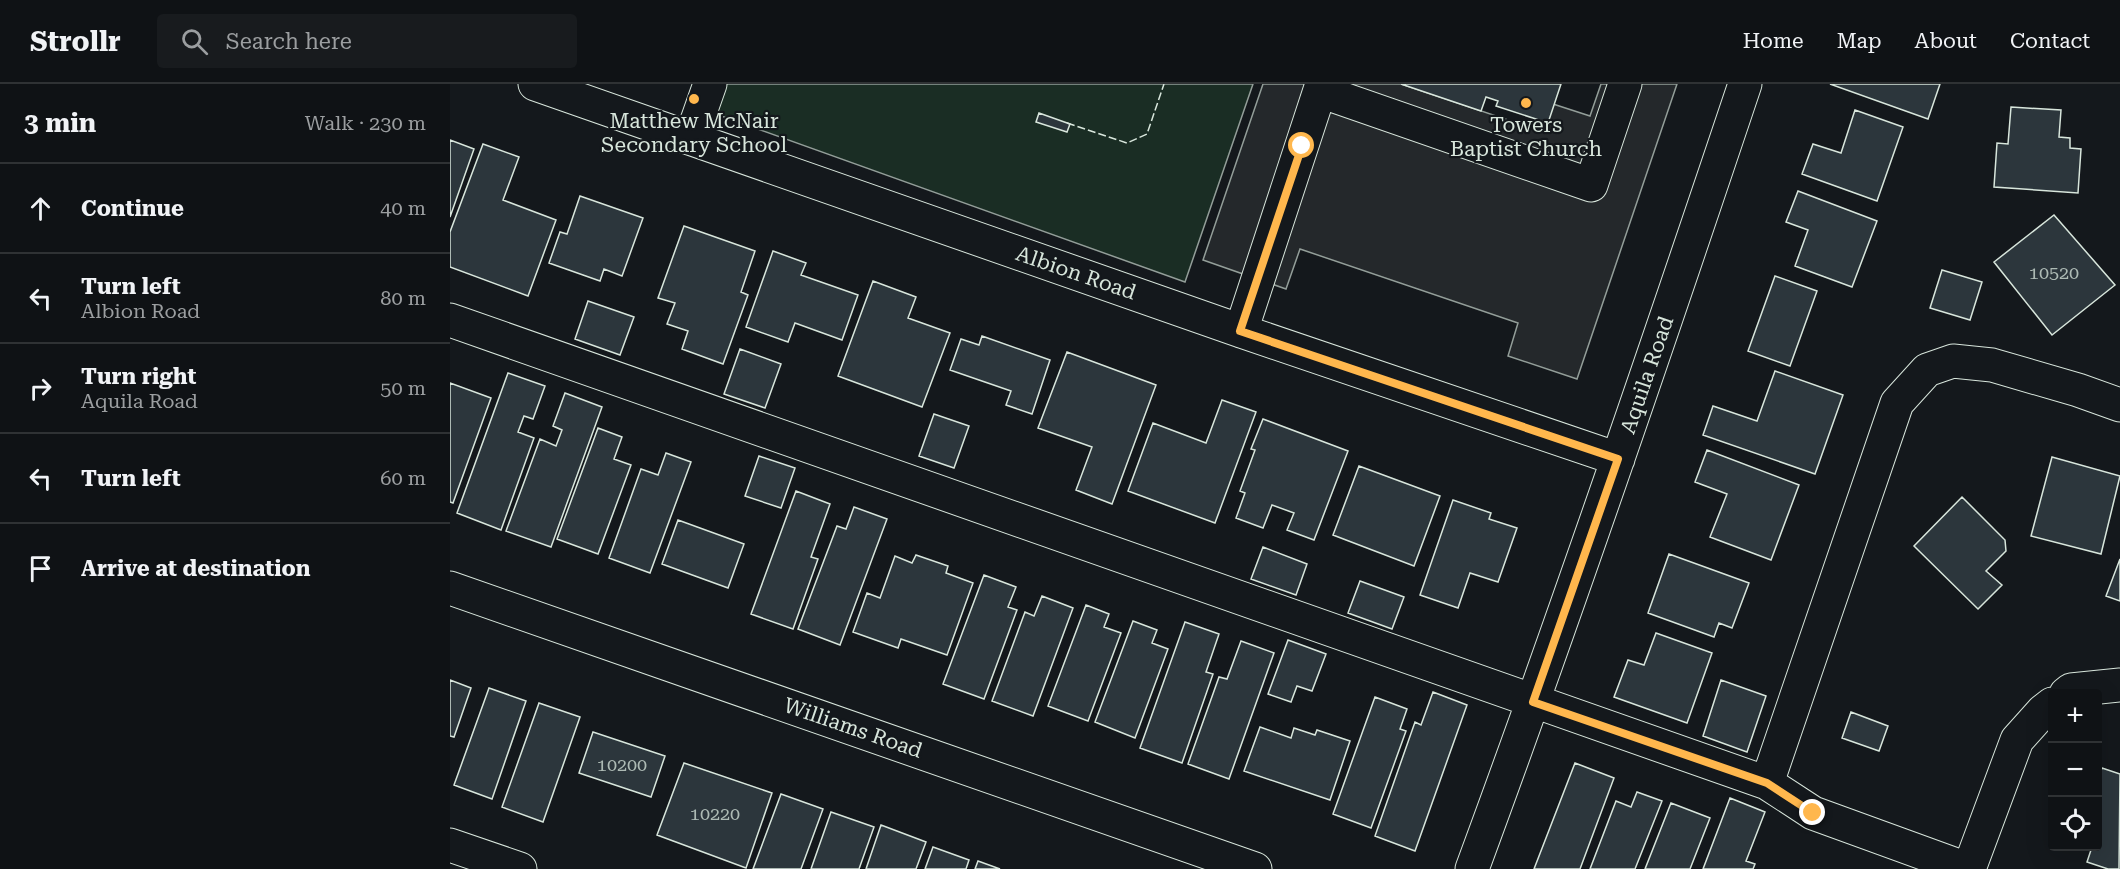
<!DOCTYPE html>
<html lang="en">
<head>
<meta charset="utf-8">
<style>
	:root { --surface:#0f1215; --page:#181b1e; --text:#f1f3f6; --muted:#9b9ea0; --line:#2f3234 }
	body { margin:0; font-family:"Roboto Serif",serif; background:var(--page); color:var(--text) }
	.controls { position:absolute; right:18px; bottom:18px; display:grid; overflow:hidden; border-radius:6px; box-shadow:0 6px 24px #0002 }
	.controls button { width:54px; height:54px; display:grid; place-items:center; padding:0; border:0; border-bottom:2px solid var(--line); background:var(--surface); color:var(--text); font:30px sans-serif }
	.stop { position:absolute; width:18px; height:18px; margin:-14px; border:4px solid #ffb74d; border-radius:50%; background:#fff }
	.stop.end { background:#ffb74d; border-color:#fff; box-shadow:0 2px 6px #0008 }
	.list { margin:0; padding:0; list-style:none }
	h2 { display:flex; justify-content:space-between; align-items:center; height:78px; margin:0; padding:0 24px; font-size:26px }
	h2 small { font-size:20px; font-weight:400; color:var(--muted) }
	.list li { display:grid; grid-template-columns:39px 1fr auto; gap:18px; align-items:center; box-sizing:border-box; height:90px; padding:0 24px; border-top:2px solid var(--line) }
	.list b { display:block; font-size:22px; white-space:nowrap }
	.list p { margin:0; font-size:20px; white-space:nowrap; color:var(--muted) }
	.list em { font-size:20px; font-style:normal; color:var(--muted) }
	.icon { flex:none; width:33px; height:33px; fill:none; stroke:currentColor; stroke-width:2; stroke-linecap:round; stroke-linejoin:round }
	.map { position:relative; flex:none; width:1670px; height:785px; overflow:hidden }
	header { display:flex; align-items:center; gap:36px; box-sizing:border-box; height:84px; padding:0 30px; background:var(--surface); border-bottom:2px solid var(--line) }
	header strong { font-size:28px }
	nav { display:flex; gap:33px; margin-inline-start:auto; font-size:21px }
	.search { width:420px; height:54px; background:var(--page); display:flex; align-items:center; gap:15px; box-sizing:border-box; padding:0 21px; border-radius:6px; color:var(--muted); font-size:22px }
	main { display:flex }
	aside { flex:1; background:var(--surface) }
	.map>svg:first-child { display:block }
	.green { fill:#1a2d24; stroke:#939e99; stroke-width:1.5 }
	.parking { fill:#24282b; stroke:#939e99; stroke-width:1.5 }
	.building { fill:#2c363c; stroke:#d8e6dc; stroke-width:1.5 }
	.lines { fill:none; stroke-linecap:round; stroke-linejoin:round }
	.minor-casing { stroke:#d8e6dc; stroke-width:35 }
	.minor { stroke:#14181c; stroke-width:33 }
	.fence { stroke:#d8e6dc; stroke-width:1.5; stroke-dasharray:8 3; stroke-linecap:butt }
	.route { stroke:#ffb74d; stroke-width:8 }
	.poi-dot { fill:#ffb74d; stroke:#14181c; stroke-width:2 }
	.labels { text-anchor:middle; stroke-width:4.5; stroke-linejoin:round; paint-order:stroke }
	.number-label { font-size:18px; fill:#adbab4 }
	.poi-label { font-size:21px; fill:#d8e6dc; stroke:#14181c }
	.street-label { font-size:21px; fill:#d8e6dc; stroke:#14181c }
</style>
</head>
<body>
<header>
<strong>Strollr</strong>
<div class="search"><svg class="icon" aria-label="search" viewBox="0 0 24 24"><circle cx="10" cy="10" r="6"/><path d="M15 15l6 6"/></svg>Search here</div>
<nav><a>Home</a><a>Map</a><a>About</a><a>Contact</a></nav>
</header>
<main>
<aside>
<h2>3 min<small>Walk · 230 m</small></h2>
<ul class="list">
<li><svg class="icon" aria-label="ahead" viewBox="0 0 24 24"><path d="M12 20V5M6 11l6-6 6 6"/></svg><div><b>Continue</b></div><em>40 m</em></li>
<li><svg class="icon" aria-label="left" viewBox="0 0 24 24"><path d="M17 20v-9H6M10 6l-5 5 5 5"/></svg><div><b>Turn left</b><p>Albion Road</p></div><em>80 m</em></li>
<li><svg class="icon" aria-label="right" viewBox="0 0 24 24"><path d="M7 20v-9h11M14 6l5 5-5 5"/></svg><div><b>Turn right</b><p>Aquila Road</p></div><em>50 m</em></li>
<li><svg class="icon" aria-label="left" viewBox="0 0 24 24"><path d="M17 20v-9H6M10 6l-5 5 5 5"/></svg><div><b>Turn left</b></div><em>60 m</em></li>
<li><svg class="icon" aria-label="arrive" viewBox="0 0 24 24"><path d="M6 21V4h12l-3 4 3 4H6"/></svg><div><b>Arrive at destination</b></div></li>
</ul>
</aside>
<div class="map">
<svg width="1670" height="785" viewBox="0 0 1670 785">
	<rect width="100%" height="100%" fill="#14181c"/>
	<path class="green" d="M 272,0 L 803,0 L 735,198 L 263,29 Z"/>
	<path class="parking" d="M 813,0 L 951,0 L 1094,48 L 1103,20 L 1140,32 L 1151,0 L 1227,0 L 1127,295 L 1058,272 L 1068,239 L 850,165 L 836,205 L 753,176 Z"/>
	<path class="building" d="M 951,0 L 1111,0 L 1098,39 L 1046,22 L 1048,17 L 1036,13 L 1031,27 Z
		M 1380,0 L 1490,0 L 1478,35 Z
		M 1561,23 L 1611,26 L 1609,53 L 1620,54 L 1620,64 L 1631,65 L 1628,109 L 1544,103 L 1547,59 L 1558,60 Z
		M 1405,26 L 1453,43 L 1427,117 L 1352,90 L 1363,60 L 1391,69 Z
		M 589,29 L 620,40 L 617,48 L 586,38 Z
		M 0,56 L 24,65 L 0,133 Z
		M 33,60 L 69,73 L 53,116 L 106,136 L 78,212 L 0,183 L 0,148 Z
		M 1348,107 L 1427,137 L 1402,203 L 1345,182 L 1358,146 L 1336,138 Z
		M 130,112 L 193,134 L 172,192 L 154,185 L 150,197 L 99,179 L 110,148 L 117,150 Z
		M 1604,131 L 1665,201 L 1602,251 L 1544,178 Z
		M 234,142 L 305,167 L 291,208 L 298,211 L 273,280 L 232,265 L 238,247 L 217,240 L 225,219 L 208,214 Z
		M 323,167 L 356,179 L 351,191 L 408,211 L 392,256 L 345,239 L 338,258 L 296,243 Z
		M 1492,186 L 1532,198 L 1520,236 L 1480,224 Z
		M 1325,192 L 1367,207 L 1340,282 L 1298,267 Z
		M 423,197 L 466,213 L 458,234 L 500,249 L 472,323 L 388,292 Z
		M 138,217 L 184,233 L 170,271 L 125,255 Z
		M 532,252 L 600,276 L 582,330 L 556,321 L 561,307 L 500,286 L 511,255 L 529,261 Z
		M 290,265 L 331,280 L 315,324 L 274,310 Z
		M 617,268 L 706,301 L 662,420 L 626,406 L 642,363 L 588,344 Z
		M 1325,287 L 1393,311 L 1365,390 L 1253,351 L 1263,322 L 1307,337 Z
		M 58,289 L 95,302 L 83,335 L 74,332 L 68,348 L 84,354 L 51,446 L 7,429 Z
		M 0,299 L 41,314 L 3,419 L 0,418 Z
		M 115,309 L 152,323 L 101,463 L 56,447 L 90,355 L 106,362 L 112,346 L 103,342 Z
		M 772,316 L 806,328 L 765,439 L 678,407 L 703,339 L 756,359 Z
		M 484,330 L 519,342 L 504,384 L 469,372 Z
		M 813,335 L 898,367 L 864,456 L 837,446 L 844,429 L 822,421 L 813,444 L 786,434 L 795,409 L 790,407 L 805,366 L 801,365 Z
		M 148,344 L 172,353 L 164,375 L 181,381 L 148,470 L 107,455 Z
		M 1257,366 L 1349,401 L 1321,476 L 1260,453 L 1277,410 L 1245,398 Z
		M 216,369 L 241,378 L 200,489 L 159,474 L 191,385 L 208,391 Z
		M 309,372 L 345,384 L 331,424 L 295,412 Z
		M 1602,373 L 1670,392 L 1651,470 L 1581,452 Z
		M 909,382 L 990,412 L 964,482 L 883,451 Z
		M 346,407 L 380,420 L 361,473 L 368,475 L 343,545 L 301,530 Z
		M 1512,413 L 1555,456 L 1556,467 L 1536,487 L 1552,501 L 1528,525 L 1464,462 Z
		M 1003,416 L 1041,429 L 1039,435 L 1067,444 L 1048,498 L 1020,489 L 1008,524 L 970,511 Z
		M 404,423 L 437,435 L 390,561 L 348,545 L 387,442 L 396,445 Z
		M 228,436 L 294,460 L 278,504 L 212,480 Z
		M 813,463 L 857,480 L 846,511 L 801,495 Z
		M 1219,470 L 1299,499 L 1282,544 L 1269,539 L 1264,553 L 1198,529 Z
		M 466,471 L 498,482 L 496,489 L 523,499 L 497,571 L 451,555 L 448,564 L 403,548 L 417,509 L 430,514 L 445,472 L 462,479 Z
		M 1670,475 L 1670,517 L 1656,512 Z
		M 534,491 L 566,503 L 558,523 L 567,526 L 534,615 L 493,600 Z
		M 910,497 L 954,513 L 942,545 L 898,529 Z
		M 592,512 L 623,524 L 583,632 L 542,617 L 575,528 L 584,532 Z
		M 636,521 L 659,530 L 654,543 L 671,549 L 638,637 L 598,622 Z
		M 683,537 L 707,546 L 702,559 L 718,565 L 685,654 L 645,638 Z
		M 735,538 L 769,550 L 756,588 L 763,590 L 732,679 L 690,664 Z
		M 1206,549 L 1262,569 L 1237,639 L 1164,613 L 1178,576 L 1194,581 Z
		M 838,556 L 876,570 L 862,607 L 847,602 L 841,618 L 818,610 Z
		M 791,557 L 824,569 L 779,695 L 738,680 L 769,593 L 777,595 Z
		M 0,596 L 21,604 L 4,653 L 0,652 Z
		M 1271,596 L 1316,612 L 1297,668 L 1253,652 Z
		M 39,604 L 76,617 L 42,715 L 4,701 Z
		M 983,608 L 1017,621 L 965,767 L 925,752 L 965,638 L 971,641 Z
		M 925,613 L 957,625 L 950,645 L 956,647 L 921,744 L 883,730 Z
		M 89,619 L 130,633 L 93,738 L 52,723 Z
		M 1401,628 L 1438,642 L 1429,667 L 1392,654 Z
		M 810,643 L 841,654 L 844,644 L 865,651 L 867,646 L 900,657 L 880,716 L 794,687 Z
		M 143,648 L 215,672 L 201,713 L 129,689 Z
		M 234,679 L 322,709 L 296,784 L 207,751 Z
		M 1125,679 L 1164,694 L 1130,785 L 1084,785 Z
		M 1652,684 L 1670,690 L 1669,785 L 1658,785 L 1637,778 L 1641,766 L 1631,762 L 1648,762 L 1648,696 Z
		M 1187,708 L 1212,717 L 1185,785 L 1140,785 L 1166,717 L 1181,723 Z
		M 331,710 L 373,725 L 351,785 L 303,785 Z
		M 1280,714 L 1315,728 L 1296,777 L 1305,780 L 1303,785 L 1253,785 Z
		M 1221,719 L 1260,734 L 1240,785 L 1195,785 Z
		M 381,728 L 424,743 L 409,785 L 361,785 Z
		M 431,741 L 476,758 L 466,785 L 416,785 Z
		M 483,763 L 519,776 L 516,785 L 475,785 Z
		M 528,777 L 550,785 L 525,785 Z"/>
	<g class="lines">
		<defs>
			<path id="minor" d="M 85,0 L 791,247 L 1168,375
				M 870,7 L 1141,101 L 1175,0
				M 241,54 L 260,0
				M 0,236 L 1317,699 L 1363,729 L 1517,785
				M 791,247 L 872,0
				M 0,504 L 805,785
				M 1616,610 L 1621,606 L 1670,601
				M 1317,699 L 1447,319 L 1477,286 L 1503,277 L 1542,281 L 1628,306 L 1670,321
				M 0,761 L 70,785
				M 1022,785 C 1118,525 1207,263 1295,0
				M 1519,785 L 1567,656 L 1593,627 L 1602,620"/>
		</defs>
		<use href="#minor" class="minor-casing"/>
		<use href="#minor" class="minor"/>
		<path class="fence" d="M 617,39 L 677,59 L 697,50 L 714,0"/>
	</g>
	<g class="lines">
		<path class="route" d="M 852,62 L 790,247 L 1168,375 L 1083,618 L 1317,699 L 1363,729"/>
	</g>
	<g class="poi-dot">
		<circle cx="244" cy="15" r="6"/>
		<circle cx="1076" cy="19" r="6"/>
	</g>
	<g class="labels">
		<g class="number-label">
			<text x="1604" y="195">10520</text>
			<text x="172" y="687">10200</text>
			<text x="265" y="736">10220</text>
		</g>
		<g class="poi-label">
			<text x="244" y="44">Matthew McNair<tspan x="244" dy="24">Secondary School</tspan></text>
			<text x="1076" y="48">Towers<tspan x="1076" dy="24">Baptist Church</tspan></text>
		</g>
		<g class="street-label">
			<text transform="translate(626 189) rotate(19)" y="7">Albion Road</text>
			<text transform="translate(1197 291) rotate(-71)" y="7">Aquila Road</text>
			<text transform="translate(403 644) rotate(19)" y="7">Williams Road</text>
		</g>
	</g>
</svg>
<div class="controls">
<button>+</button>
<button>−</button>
<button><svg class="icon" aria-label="locate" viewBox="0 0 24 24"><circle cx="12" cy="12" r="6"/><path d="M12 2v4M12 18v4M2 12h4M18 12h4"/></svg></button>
</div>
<div class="stop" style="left:852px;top:62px"></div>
<div class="stop end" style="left:1363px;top:729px"></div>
</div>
</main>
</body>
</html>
